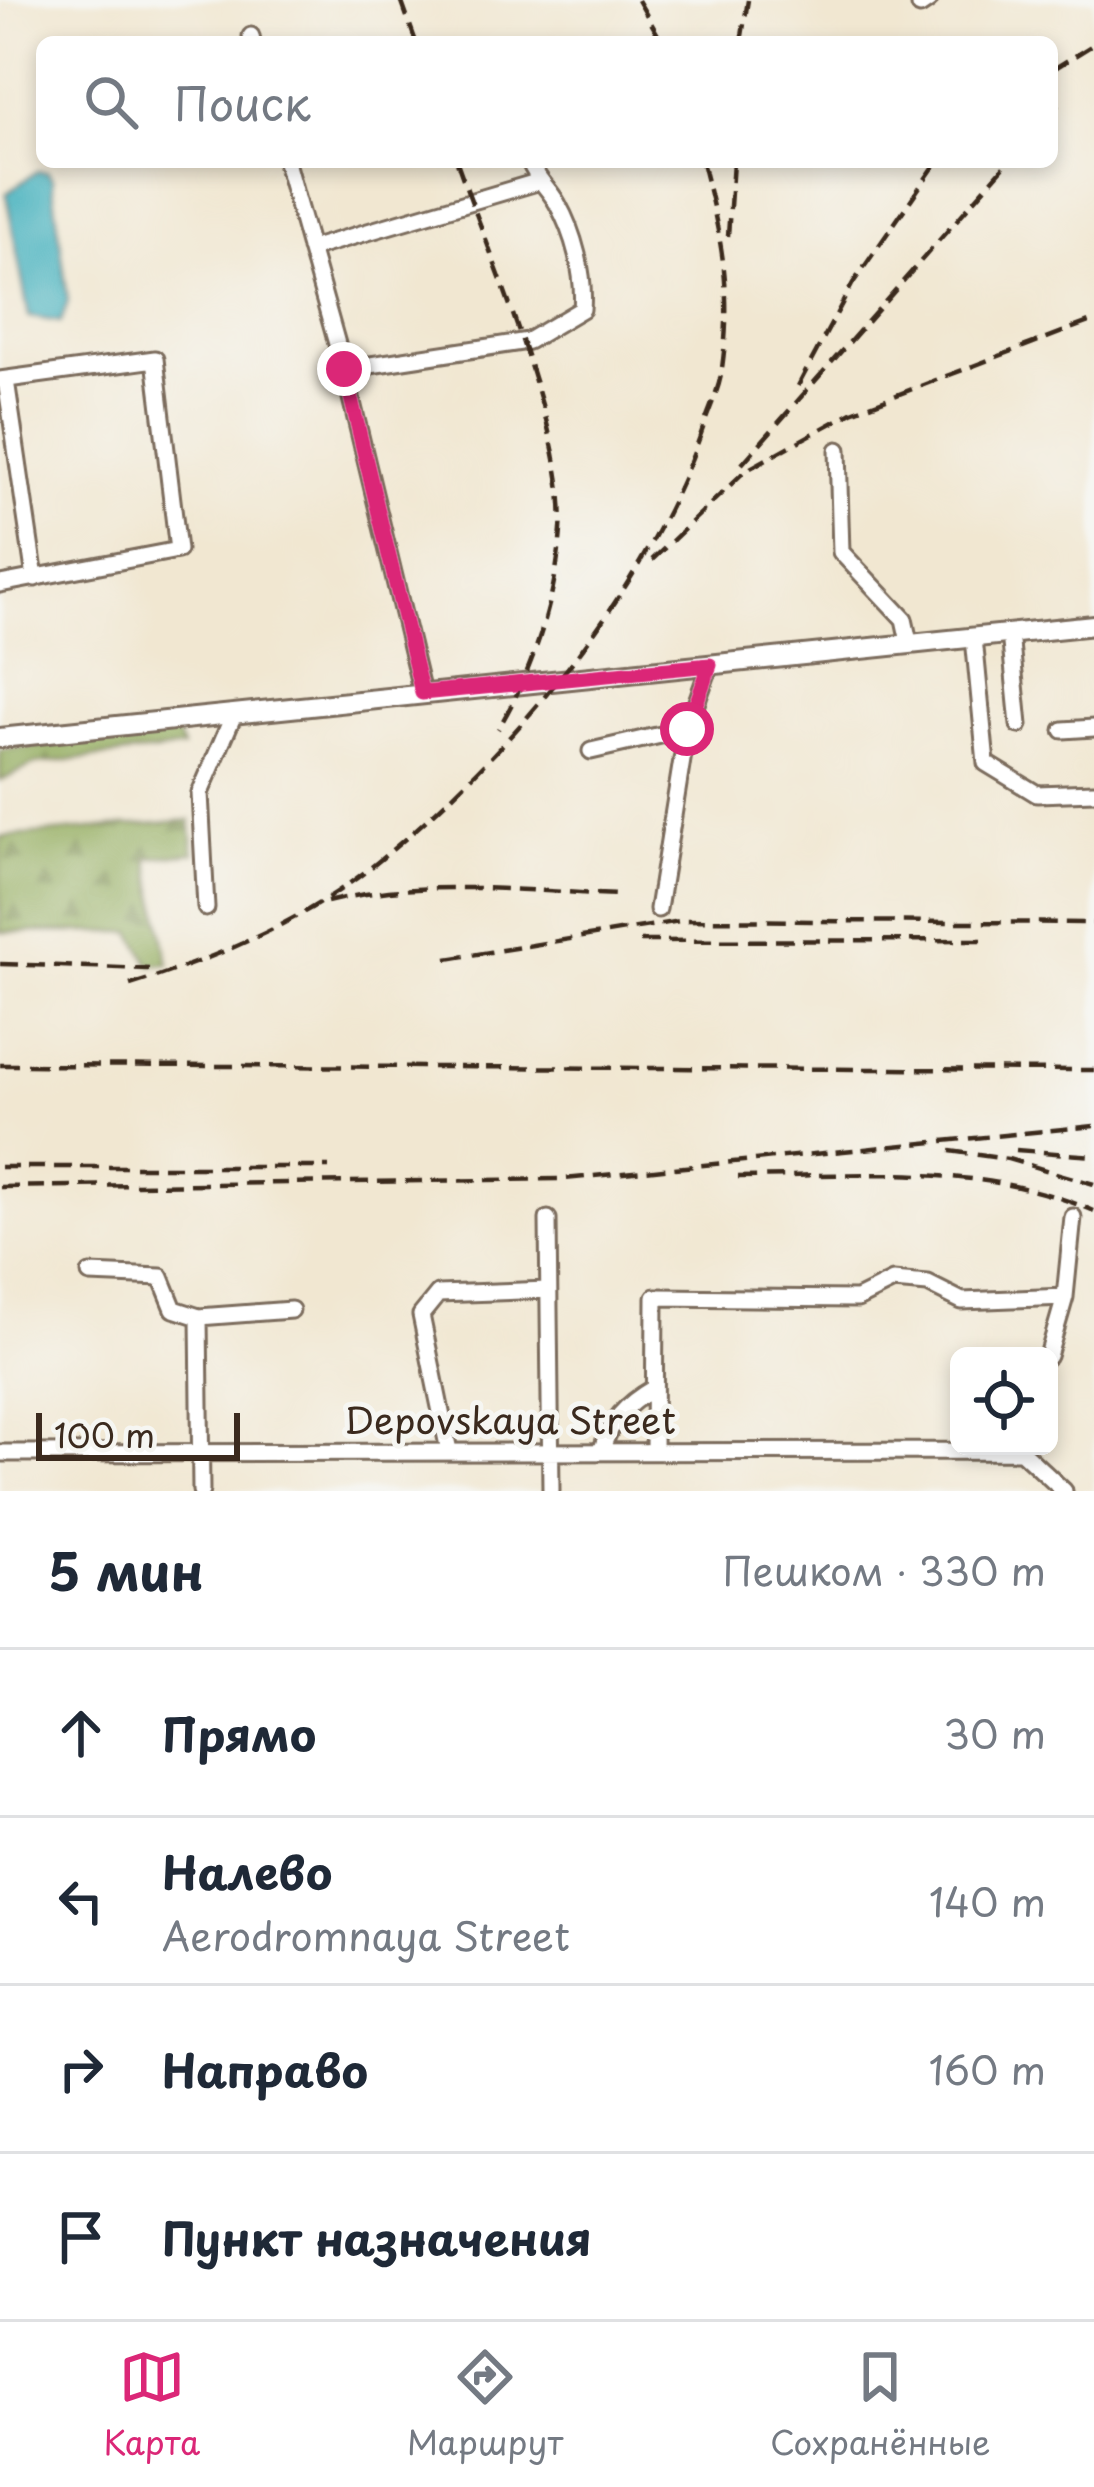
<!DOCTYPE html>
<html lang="ru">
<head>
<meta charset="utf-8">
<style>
	:root { --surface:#fff; --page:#f6f6f7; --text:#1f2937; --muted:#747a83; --line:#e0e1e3; --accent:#db2777 }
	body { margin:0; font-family:"Playpen Sans",sans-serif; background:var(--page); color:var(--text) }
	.controls { position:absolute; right:36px; bottom:36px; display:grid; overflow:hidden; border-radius:18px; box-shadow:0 6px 18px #0003 }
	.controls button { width:108px; height:108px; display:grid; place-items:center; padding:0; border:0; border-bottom:3px solid var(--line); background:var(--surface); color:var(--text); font:60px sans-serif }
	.scale { position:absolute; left:36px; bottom:30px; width:204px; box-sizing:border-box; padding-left:12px; border:6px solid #3b2a1e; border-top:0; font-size:33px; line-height:42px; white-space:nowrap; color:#3b2a1e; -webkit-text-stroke:9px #f6f6f2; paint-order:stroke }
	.stop { position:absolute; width:36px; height:36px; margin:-27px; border:9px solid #db2777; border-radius:50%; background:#fff }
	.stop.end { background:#db2777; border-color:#fff; box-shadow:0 3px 12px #0008 }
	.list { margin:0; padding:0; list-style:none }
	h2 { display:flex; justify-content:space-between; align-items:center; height:156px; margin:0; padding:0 48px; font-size:51px }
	h2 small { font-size:39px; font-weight:400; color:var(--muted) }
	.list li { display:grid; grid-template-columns:78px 1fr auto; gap:36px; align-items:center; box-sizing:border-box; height:168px; padding:0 48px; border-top:3px solid var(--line) }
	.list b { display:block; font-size:45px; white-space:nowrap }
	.list p { margin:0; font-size:39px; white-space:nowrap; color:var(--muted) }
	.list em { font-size:39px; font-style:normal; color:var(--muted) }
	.icon { flex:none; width:66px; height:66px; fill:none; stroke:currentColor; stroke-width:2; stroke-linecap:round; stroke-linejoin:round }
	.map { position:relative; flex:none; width:1094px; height:1491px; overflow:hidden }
	.search { position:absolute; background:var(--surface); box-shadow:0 6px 18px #0003; left:36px; right:36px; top:36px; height:132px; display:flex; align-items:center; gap:30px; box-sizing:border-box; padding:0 42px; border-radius:18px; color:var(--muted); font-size:45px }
	.sheet { height:828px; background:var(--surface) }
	nav { display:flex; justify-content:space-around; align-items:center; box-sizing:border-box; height:168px; border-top:3px solid var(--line); background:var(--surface); font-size:33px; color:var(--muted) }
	nav a { display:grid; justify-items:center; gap:6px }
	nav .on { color:var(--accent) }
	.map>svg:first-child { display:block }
	.forest { fill:url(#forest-firs); stroke:#676b3e; stroke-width:3 }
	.water { fill:#40afbc; stroke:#3e6c6d; stroke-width:3 }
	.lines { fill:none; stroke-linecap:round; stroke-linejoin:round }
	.minor-casing { stroke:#7b6c5d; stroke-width:21 }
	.major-casing { stroke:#7b6c5d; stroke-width:24 }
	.minor { stroke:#fff; stroke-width:15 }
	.major { stroke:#fff; stroke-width:18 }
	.rail { stroke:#3b2a1e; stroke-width:4.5; stroke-dasharray:18 9; stroke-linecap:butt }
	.route { stroke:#db2777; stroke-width:15 }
	.labels { text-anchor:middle; stroke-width:10; stroke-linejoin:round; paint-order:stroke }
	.street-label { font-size:36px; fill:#3b2a1e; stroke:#f6f6f2 }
</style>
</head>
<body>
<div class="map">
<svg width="1094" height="1491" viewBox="0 0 1094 1491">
	<defs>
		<pattern id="forest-firs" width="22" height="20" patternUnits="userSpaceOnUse" patternTransform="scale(3)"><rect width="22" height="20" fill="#93ac5d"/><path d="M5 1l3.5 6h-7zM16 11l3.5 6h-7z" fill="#798c4c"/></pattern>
	</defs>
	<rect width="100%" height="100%" fill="#f6f6f2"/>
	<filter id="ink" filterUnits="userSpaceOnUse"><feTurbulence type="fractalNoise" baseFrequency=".00833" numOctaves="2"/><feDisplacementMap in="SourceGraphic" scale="24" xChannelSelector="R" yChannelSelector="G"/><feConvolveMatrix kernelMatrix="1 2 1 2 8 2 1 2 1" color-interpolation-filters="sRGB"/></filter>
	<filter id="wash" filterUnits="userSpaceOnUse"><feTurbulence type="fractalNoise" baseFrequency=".004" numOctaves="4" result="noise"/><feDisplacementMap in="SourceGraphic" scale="48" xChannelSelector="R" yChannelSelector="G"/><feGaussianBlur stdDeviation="2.7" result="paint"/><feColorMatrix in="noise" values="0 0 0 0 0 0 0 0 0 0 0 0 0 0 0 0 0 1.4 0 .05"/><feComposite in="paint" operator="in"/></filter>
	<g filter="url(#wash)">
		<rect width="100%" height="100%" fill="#f1e7d1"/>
		<path class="forest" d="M 176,731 L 183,748 L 35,764 L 0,781 L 0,750 Z
			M 190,820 L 194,853 L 148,858 L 169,964 L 150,965 L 132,932 L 0,932 L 0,837 Z"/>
		<path class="water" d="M 37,171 L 48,172 L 52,179 L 68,301 L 61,322 L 29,317 L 6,194 Z"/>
	</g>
	<g filter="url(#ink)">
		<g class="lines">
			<defs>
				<path id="minor" d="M 920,6 L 929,0
					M 251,36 L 252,42
					M 286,162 L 344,369 L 422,693
					M 310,249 L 537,182
					M 344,369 L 528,341 L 582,309 C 585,275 574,233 557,203 C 548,187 537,180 530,162
					M 0,380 L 155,359 L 178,550 L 0,584
					M 6,380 L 35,578
					M 838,450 L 841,552 L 904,619 L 909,642
					M 1010,633 L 1019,725
					M 974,638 L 986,763 L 1037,794 L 1094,792
					M 1063,730 L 1094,728
					M 591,751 L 687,729 L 710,665
					M 206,908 L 200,793 L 234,714
					M 658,909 L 687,729
					M 548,1219 L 551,1491
					M 90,1274 L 161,1277 L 174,1309 L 199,1317 L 291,1310
					M 199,1317 L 201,1491
					M 1048,1356 L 1065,1297 L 1073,1217
					M 1022,1446 L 1021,1451 L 1064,1491
					M 449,1451 L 421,1315 L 438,1294 L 548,1290
					M 654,1451 L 655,1297 L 857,1299 L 893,1281 L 928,1284 L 962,1301 L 1065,1297
					M 601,1452 C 610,1421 626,1404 654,1388
					M 0,1453 L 1021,1451"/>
				<path id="major" d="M 0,738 L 1094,625"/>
			</defs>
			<use href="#minor" class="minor-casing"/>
			<use href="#major" class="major-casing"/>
			<use href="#minor" class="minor"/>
			<use href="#major" class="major"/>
			<path class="rail" d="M 401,0 L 416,42
				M 638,0 L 662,42
				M 741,42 L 748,0
				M 1052,70 L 1094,44
				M 1052,112 L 1058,105
				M 457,162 C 489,253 569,440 561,530 C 556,599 533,671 498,729
				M 728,236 L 733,162
				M 798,386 L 853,283 L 937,162
				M 742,464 L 1008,162
				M 652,560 L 745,471 L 852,412 L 1094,320
				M 327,902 C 421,878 523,891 619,895
				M 640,941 L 982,940
				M 447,959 L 686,920 L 1094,923
				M 0,964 L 149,969
				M 130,985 C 218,958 309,919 380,860 C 514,750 646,593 703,428 C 709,409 720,388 722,368 C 733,289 721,237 702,162
				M 0,1065 L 1094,1070
				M 1016,1150 L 1094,1156
				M 950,1151 L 1008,1159 L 1094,1184
				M 0,1167 L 329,1167
				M 738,1177 C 860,1176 977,1161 1094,1211
				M 0,1187 L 564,1179 L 1094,1126"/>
		</g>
	</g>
	<g class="lines" filter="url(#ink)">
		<path class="route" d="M 344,369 L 422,693 L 710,665 L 687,729"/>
	</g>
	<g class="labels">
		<g class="street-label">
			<text x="510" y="1434">Depovskaya Street</text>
		</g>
	</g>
</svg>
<div class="controls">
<button><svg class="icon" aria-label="locate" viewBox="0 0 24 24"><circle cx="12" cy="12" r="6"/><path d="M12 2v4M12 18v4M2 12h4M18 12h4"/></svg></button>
</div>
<div class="scale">100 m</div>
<div class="stop" style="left:687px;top:729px"></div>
<div class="stop end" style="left:344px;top:369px"></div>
<div class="search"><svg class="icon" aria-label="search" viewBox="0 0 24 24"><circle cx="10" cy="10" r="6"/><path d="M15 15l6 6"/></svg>Поиск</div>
</div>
<section class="sheet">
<h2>5 мин<small>Пешком · 330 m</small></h2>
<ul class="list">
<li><svg class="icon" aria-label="ahead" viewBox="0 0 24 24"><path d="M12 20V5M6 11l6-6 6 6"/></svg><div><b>Прямо</b></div><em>30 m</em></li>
<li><svg class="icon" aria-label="left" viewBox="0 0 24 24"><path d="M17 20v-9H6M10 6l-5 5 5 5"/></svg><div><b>Налево</b><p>Aerodromnaya Street</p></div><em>140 m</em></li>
<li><svg class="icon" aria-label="right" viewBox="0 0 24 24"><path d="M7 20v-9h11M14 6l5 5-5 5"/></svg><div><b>Направо</b></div><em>160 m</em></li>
<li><svg class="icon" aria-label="arrive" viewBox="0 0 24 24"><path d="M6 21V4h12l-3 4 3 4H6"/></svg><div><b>Пункт назначения</b></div></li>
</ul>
</section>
<nav>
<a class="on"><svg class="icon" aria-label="map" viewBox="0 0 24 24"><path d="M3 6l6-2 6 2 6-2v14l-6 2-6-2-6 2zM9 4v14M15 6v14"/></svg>Карта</a>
<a><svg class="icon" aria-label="directions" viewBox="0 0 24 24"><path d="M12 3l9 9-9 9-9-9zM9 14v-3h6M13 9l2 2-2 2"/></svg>Маршрут</a>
<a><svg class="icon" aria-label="saved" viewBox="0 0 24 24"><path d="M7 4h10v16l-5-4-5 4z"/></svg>Сохранённые</a>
</nav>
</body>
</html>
